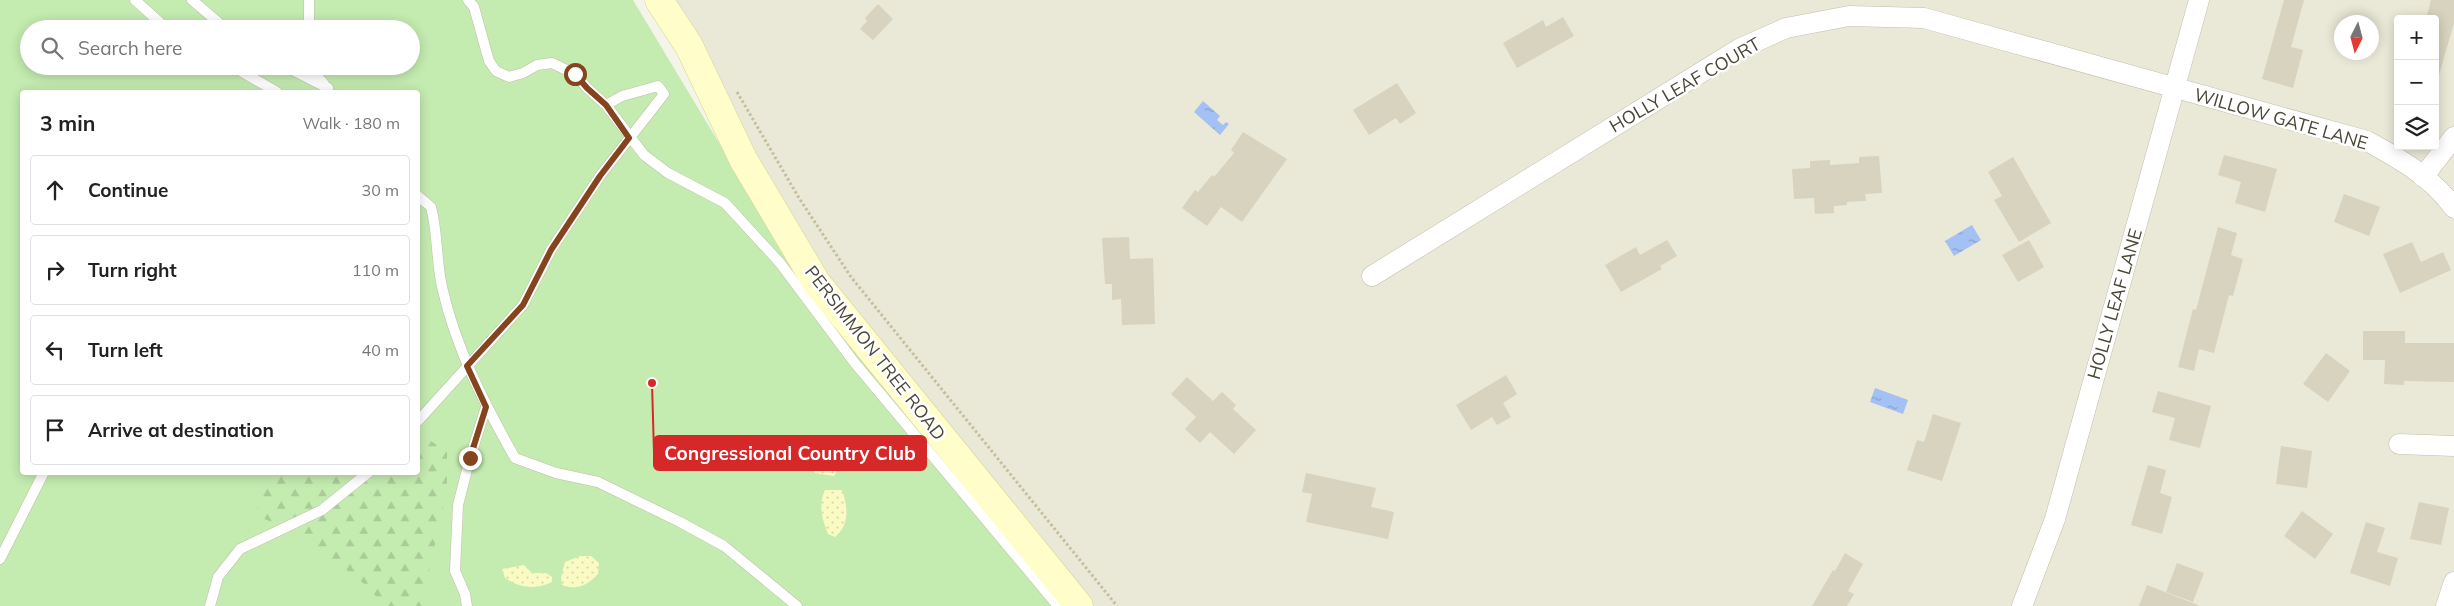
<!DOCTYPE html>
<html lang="en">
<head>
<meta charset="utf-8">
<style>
	:root { --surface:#fff; --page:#f2f2f2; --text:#222; --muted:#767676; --line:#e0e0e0 }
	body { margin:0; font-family:Mulish,sans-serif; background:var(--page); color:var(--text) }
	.controls { position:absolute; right:15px; top:15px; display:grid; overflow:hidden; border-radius:5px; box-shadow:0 2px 12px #0003 }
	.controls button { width:45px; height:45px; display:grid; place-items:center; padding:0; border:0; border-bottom:1px solid var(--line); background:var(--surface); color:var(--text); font:25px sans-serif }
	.compass { position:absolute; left:2334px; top:15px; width:45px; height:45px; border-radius:50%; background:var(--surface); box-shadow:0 2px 12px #0003; rotate:186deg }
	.stop { position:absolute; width:15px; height:15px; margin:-11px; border:4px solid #85441d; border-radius:50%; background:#fff }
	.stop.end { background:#85441d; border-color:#fff; box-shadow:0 1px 5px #0008 }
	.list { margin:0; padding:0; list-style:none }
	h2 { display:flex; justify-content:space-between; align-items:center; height:65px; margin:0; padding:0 20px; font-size:21px }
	h2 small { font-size:16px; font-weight:400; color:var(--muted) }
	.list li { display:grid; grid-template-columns:32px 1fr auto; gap:15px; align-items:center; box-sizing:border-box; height:70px; margin:0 10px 10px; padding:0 10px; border:1px solid var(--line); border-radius:5px }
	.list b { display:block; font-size:19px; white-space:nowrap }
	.list em { font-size:16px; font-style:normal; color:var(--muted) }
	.icon { flex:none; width:28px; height:28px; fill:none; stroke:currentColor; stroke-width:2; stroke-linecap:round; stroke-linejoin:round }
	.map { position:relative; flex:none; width:2454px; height:606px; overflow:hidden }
	.search { position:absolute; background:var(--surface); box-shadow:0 2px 12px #0003; left:20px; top:20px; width:400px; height:55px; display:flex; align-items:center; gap:12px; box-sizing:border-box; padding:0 18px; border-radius:28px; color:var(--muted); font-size:19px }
	.panel { position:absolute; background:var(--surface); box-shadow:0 2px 12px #0003; left:20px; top:90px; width:400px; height:385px; border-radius:5px }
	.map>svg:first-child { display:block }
	.residential { fill:#eae8d7; fill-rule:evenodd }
	.green { fill:#c4ebb0; fill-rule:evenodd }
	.forest { fill:url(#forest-firs) }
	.sand { fill:url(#sand-dots) }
	.water { fill:url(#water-ripples) }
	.building { fill:#d8d3be }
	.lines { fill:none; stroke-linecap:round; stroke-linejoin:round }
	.lane-casing { stroke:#c2bfab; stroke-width:11 }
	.street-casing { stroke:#c2bfab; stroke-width:21 }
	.secondary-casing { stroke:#d8d597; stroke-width:29 }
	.path { stroke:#c4bf9c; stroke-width:3; stroke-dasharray:2.5 2.5; stroke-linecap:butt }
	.lane { stroke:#fff; stroke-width:10 }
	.street { stroke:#fff; stroke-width:20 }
	.secondary { stroke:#fffeca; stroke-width:28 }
	.route { stroke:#85441d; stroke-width:6 }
	.labels { text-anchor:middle; stroke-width:5; stroke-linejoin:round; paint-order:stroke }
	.street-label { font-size:18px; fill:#4a4737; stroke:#fff }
	.leader { fill:none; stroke:#d62828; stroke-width:2 }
	.callout-dot { fill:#d62828; stroke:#fff; stroke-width:2 }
	.callout { fill:#d62828; stroke:#d62828; stroke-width:2 }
	.callout-label { font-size:19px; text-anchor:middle; font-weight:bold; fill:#fff }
</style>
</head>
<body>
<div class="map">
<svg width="2454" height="606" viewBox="0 0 2454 606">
	<defs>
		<pattern id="forest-firs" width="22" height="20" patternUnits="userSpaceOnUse" patternTransform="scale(1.25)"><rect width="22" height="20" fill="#c4ebb0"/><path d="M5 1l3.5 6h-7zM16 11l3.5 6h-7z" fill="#aacb98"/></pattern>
		<pattern id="sand-dots" width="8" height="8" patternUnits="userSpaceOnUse" patternTransform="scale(1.25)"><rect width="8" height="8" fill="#fafbc4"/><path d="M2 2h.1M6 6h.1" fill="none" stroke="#d8d8a9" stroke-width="1.8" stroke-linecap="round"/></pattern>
		<pattern id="water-ripples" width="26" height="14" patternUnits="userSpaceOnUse" patternTransform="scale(1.25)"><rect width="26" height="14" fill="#a3c1f4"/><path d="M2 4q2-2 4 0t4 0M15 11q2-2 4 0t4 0" fill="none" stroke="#879fc6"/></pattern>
	</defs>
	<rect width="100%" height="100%" fill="#f5f4e9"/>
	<path class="residential" d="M 659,0 L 2454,0 L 2454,606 L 1079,606 L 816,282 ZM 2398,19 L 2435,19 L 2435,146 L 2398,146 ZM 2342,22 L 2372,22 L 2372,52 L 2342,52 Z"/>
	<path class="green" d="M 0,0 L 633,0 L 722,148 L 814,293 L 1068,606 L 0,606 ZM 29,29 L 411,29 L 411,66 L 29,66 ZM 22,92 L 418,92 L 418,472 L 22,472 Z"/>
	<path class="forest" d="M 418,432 L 447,452 L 447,488 L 429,572 L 428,606 L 384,606 L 368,587 L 299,533 L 257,516 L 258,491 L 272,473 L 418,472 Z"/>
	<path class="sand" d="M 814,458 C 825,457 832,459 838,469 L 834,476 L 815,473 L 812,466 Z
		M 825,490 L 842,490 C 848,507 850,525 835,537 L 828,534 C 822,519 818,505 825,490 Z
		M 580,556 L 591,556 L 599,563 L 598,574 C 588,585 576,591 562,585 L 561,577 L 565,562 Z
		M 524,565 L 532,573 L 546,573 L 552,577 L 552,582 C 535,590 520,588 505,578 L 502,569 Z"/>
	<path class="water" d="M 1203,101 L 1220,116 L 1217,120 L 1223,125 L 1226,122 L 1229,124 L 1220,135 L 1194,112 Z
		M 1972,225 L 1981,240 L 1954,256 L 1945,241 Z
		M 1875,388 L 1908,400 L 1903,414 L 1870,402 Z"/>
	<path class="building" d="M 2284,0 L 2304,0 L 2291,47 L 2303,50 L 2293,88 L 2262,79 Z
		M 2431,0 L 2454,0 L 2454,23 L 2439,75 L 2435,74 L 2435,19 L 2426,19 Z
		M 878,4 L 893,19 L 873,40 L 860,29 L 867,21 L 865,18 Z
		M 1563,17 L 1574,36 L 1517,68 L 1503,43 L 1543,20 L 1546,27 Z
		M 1397,83 L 1416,113 L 1400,124 L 1396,118 L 1369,135 L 1353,110 Z
		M 1243,132 L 1287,159 L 1242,222 L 1221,207 L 1207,226 L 1182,208 L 1195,190 L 1198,192 L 1212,175 L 1214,177 L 1234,153 L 1231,150 Z
		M 2224,155 L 2277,169 L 2265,212 L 2235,203 L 2241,182 L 2218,175 Z
		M 1879,156 L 1882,193 L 1865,194 L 1866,201 L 1847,202 L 1847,205 L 1834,206 L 1834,213 L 1815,214 L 1814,198 L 1794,199 L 1792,169 L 1810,168 L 1810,161 L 1830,160 L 1830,165 L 1859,163 L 1859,157 Z
		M 2013,157 L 2051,223 L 2019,242 L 1994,200 L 2002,196 L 1988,172 Z
		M 2344,194 L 2380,207 L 2369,236 L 2334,222 Z
		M 2218,227 L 2237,233 L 2231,255 L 2243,259 L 2233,296 L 2229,295 L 2214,353 L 2199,349 L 2194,371 L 2178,367 L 2193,309 L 2196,310 Z
		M 1129,237 L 1130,259 L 1153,258 L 1155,324 L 1122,325 L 1121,299 L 1112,300 L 1112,284 L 1105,284 L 1102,238 Z
		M 1667,240 L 1677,256 L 1660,266 L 1662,269 L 1621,292 L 1605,265 L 1636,247 L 1640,255 Z
		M 2029,240 L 2044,267 L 2018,282 L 2002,255 Z
		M 2412,242 L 2421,262 L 2443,252 L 2451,270 L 2400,293 L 2383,254 Z
		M 2363,331 L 2405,331 L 2405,343 L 2454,343 L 2454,382 L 2404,381 L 2404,385 L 2384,384 L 2385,360 L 2363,360 Z
		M 2326,353 L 2350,371 L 2328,402 L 2303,384 Z
		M 1506,375 L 1517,394 L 1503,403 L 1511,417 L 1497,425 L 1492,417 L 1471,430 L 1456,405 Z
		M 1187,377 L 1213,401 L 1222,392 L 1236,405 L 1233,409 L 1256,430 L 1234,454 L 1210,432 L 1200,443 L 1185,429 L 1196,417 L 1171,394 Z
		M 2158,391 L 2211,406 L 2200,448 L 2169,440 L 2175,418 L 2152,412 Z
		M 1933,414 L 1961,423 L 1942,481 L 1907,470 L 1917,440 L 1924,442 Z
		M 2281,446 L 2312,451 L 2307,488 L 2276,484 Z
		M 2148,465 L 2166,470 L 2160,493 L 2172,497 L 2162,534 L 2131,525 Z
		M 1306,473 L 1376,488 L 1371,507 L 1394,512 L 1388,539 L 1306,522 L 1312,494 L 1302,492 Z
		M 2419,502 L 2449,508 L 2441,545 L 2410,539 Z
		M 2302,511 L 2333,534 L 2315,559 L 2284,536 Z
		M 2366,522 L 2385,528 L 2377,552 L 2398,558 L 2390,586 L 2350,573 Z
		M 1845,553 L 1863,564 L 1848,591 L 1854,594 L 1847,606 L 1812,606 L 1833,570 L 1835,571 Z
		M 2177,563 L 2204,573 L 2193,602 L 2166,592 Z
		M 2147,585 L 2198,605 L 2198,606 L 2139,606 Z"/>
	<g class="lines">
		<defs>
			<path id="lane" d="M 135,0 L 167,29
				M 192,0 L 226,29
				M 309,0 L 309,29
				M 468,0 L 474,7 L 489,61 L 496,71 L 509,77 L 523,73 L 537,65 L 552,63 L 575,74 L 587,88 L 606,105 L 644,155 L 668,173 L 725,203 L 780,263 L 854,362 L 1058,606
				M 232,66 L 277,92
				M 285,66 L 328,88
				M 315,66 L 317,76 L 324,84
				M 418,196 L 431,207 C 438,233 436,260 442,287 C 456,349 484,403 515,458 L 556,473 L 598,482 L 680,522 L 724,546 L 797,606
				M 418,421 L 523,305 L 551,250 L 600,176 L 664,94 L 658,86 L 622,96 L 606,105
				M 0,559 L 44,472
				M 210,606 L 218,577 L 240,549 L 322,510 L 369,472
				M 467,606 L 465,594 L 455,571 L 458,505 L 470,458 L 486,407"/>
			<path id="street" d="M 2423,177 L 2454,137
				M 1372,276 L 1739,49 L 1786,28 L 1849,16 L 1924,18 L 2367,141 C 2400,159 2432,177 2454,208
				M 2399,444 L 2454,446
				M 2022,606 L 2055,519 L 2199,0
				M 2446,606 L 2454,582"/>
			<path id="secondary" d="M 659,0 L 689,46 L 743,159 L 816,282 L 1079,606"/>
		</defs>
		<use href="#lane" class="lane-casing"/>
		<use href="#street" class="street-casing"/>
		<use href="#secondary" class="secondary-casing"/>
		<path class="path" d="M 737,92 L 799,198 L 851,277 L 1117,606"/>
		<use href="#lane" class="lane"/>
		<use href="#street" class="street"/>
		<use href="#secondary" class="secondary"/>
	</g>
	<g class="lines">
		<path class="route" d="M 470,458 L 486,407 L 467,366 L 523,305 L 551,250 L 600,176 L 629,138 L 606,105 L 587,88 L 575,74"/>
	</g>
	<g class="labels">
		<g class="street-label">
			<text transform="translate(1685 85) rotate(-30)" y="6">HOLLY LEAF COURT</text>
			<text transform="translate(2281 119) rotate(16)" y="6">WILLOW GATE LANE</text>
			<text transform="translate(2115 304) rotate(-74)" y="6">HOLLY LEAF LANE</text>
			<text transform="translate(875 353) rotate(52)" y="6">PERSIMMON TREE ROAD</text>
		</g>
	</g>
	<path class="leader" d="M652 383L654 453"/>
	<circle class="callout-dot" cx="652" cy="383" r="5"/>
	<rect class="callout" x="654" y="436" width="272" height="34" rx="5"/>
	<g class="callout-label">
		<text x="790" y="460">Congressional Country Club</text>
	</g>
</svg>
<div class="controls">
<button>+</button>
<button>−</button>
<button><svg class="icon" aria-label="layers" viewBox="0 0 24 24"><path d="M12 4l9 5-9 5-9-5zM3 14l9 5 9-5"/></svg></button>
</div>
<svg class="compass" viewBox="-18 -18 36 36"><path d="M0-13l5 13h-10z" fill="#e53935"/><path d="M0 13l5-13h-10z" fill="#767676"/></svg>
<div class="stop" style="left:575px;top:74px"></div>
<div class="stop end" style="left:470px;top:458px"></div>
<div class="search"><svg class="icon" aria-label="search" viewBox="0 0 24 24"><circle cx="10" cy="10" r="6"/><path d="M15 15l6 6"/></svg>Search here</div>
<section class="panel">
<h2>3 min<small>Walk · 180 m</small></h2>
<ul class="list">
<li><svg class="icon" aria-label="ahead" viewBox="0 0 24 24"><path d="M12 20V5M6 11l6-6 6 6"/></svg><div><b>Continue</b></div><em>30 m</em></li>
<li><svg class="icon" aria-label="right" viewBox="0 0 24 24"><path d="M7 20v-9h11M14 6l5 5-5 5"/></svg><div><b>Turn right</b></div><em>110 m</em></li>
<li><svg class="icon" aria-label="left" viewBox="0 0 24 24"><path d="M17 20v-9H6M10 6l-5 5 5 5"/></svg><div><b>Turn left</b></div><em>40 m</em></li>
<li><svg class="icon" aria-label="arrive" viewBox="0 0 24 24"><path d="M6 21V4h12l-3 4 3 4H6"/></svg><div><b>Arrive at destination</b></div></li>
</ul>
</section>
</div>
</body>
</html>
